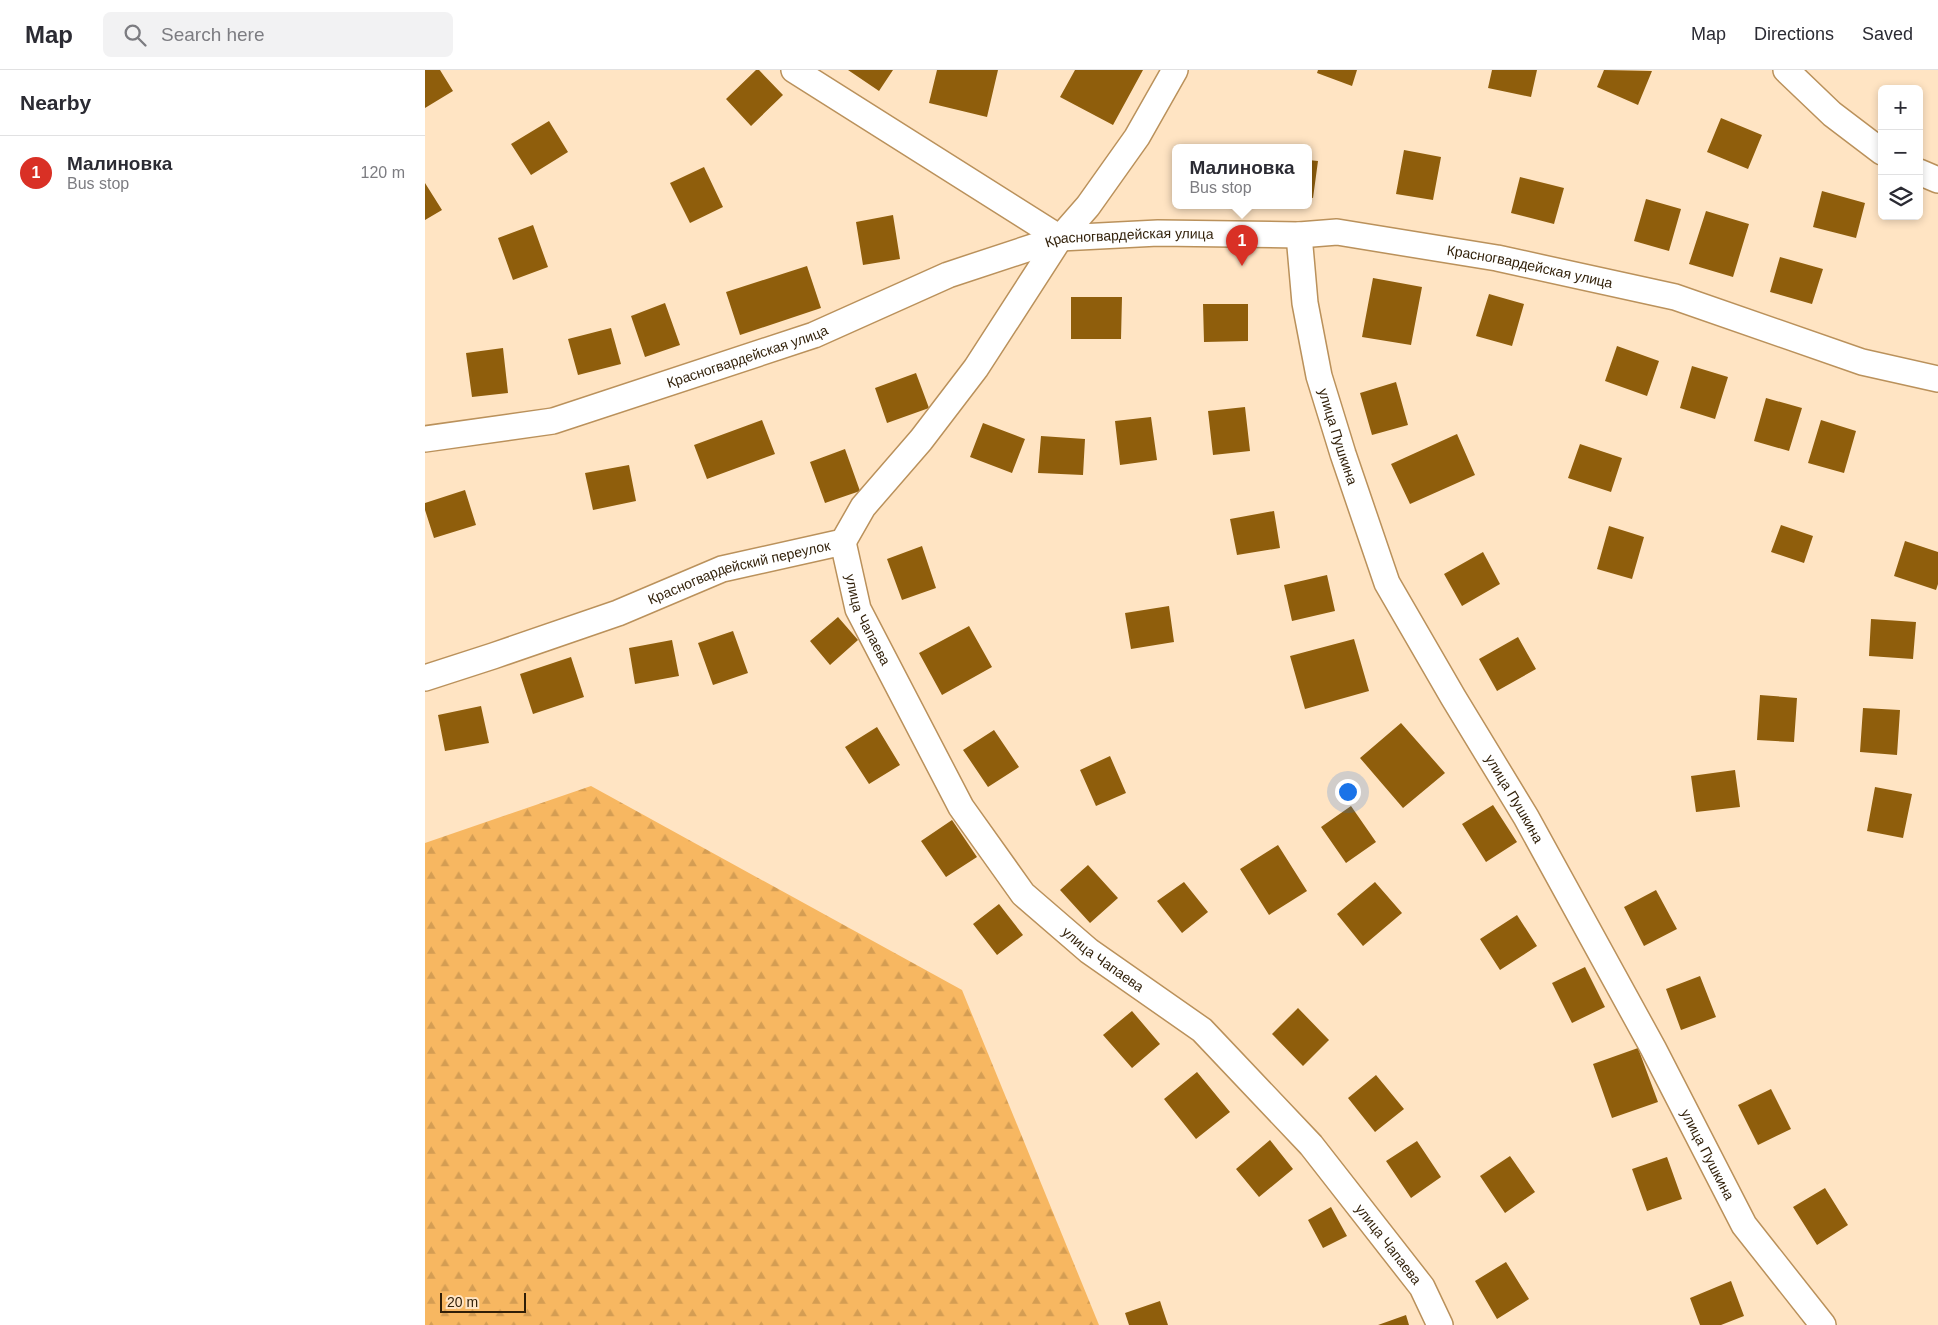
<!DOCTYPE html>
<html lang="en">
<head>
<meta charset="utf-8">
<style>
	:root { --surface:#fff; --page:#f2f2f3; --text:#2b2b33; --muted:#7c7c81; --line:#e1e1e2; --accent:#d93025 }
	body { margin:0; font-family:Helvetica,sans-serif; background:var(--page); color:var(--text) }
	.controls { position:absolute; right:15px; top:15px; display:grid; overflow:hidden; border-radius:8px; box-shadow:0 2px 8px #0003 }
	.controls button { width:45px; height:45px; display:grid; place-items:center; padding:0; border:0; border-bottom:1px solid var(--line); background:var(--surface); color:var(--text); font:25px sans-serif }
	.scale { position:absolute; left:15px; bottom:12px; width:86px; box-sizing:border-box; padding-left:5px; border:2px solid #301f08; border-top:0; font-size:14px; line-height:18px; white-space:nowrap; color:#301f08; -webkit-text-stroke:4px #ffe4c3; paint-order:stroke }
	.you { position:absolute; left:922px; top:721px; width:18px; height:18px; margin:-12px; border:4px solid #fff; border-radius:50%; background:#1a73e8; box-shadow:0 0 0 8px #1a73e833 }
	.badge { display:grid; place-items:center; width:32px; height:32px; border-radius:50%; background:var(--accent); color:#fff; font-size:16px; font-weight:700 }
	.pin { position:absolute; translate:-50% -41px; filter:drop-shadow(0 1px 2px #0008) }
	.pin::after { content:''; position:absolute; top:26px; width:18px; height:15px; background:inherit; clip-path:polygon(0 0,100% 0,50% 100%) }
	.popup { position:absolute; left:747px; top:74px; width:140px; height:65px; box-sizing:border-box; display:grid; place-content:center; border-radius:8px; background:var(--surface); filter:drop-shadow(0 1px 4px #0005); font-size:16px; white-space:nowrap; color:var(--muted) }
	.popup b { font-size:19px; color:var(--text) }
	.popup::after { content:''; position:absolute; left:50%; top:100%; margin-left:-10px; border:10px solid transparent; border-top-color:var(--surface) }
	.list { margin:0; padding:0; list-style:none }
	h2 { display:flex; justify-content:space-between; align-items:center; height:65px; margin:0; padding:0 20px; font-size:21px }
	h2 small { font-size:16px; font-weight:400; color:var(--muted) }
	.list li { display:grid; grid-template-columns:32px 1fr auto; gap:15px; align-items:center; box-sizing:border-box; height:75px; padding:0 20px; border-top:1px solid var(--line) }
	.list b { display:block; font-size:19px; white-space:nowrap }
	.list p { margin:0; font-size:16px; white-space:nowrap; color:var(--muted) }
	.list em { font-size:16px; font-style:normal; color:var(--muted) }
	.icon { flex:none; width:28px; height:28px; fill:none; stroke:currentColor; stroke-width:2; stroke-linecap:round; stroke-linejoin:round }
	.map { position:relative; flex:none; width:1513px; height:1255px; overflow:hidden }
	header { display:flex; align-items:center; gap:30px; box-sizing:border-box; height:70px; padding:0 25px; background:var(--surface); border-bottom:1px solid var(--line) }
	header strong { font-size:24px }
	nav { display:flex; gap:28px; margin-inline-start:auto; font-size:18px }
	.search { width:350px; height:45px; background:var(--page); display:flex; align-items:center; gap:12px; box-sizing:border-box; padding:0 18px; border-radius:8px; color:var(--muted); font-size:19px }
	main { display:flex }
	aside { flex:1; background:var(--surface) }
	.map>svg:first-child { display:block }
	.forest { fill:url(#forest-firs) }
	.building { fill:#8f5e0c }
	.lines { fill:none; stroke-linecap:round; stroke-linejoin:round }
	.minor-casing { stroke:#ba915b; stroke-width:28 }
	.minor { stroke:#fff; stroke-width:25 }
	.labels { text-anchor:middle; stroke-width:5; stroke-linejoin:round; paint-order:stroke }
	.street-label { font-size:14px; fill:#301f08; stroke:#ffe4c3 }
</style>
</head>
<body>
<header>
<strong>Map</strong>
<div class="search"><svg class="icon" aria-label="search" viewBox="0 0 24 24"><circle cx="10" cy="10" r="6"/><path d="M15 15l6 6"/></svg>Search here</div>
<nav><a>Map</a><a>Directions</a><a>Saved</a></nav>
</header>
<main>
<aside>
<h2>Nearby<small></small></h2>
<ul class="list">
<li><span class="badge">1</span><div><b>Малиновка</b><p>Bus stop</p></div><em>120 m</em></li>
</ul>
</aside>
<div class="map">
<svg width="1513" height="1255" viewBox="0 0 1513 1255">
	<defs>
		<pattern id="forest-firs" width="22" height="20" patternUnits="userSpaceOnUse" patternTransform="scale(1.25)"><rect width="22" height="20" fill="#f7b761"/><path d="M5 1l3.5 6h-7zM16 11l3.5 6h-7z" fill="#d49d53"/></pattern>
	</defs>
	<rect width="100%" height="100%" fill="#ffe4c3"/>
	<path class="forest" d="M 166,716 L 537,920 L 674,1255 L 0,1255 L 0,773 Z"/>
	<path class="building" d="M 0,0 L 15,0 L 28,21 L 0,38 Z
		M 331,0 L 334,0 L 358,25 L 326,56 L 301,29 Z
		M 423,0 L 468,0 L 454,21 Z
		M 512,0 L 573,0 L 562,47 L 504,33 Z
		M 650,0 L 718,0 L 688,55 L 635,27 Z
		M 893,0 L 932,0 L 927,16 L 892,3 Z
		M 1067,0 L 1112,0 L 1106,27 L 1063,18 Z
		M 1179,0 L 1227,1 L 1213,35 L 1172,17 Z
		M 1296,48 L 1337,65 L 1323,99 L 1282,82 Z
		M 124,51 L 143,82 L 106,105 L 86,74 Z
		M 979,80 L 1016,87 L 1008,130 L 971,124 Z
		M 883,90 L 893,91 L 888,128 L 883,127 Z
		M 279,97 L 298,137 L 265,153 L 245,113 Z
		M 1095,107 L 1139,118 L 1129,154 L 1086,143 Z
		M 0,113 L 17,140 L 0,150 Z
		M 1397,121 L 1440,133 L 1431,168 L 1388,157 Z
		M 1221,129 L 1256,139 L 1244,181 L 1209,171 Z
		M 1281,141 L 1324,154 L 1308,207 L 1264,194 Z
		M 468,145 L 475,189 L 438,195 L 431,152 Z
		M 108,155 L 123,197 L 88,210 L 73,168 Z
		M 1355,187 L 1398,199 L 1387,234 L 1345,222 Z
		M 382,196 L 396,238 L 315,265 L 301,222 Z
		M 948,208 L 997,217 L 986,275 L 937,267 Z
		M 1064,224 L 1099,234 L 1087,276 L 1051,266 Z
		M 646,227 L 697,227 L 696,269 L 646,269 Z
		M 240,233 L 255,275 L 220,287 L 206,246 Z
		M 778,234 L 823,234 L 823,271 L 779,272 Z
		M 186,258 L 196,294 L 153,305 L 143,269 Z
		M 1192,276 L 1234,291 L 1222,326 L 1180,311 Z
		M 78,278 L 83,323 L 47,327 L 41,283 Z
		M 1267,296 L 1303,307 L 1290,349 L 1255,338 Z
		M 491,303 L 504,338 L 462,353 L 450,318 Z
		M 971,312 L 983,355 L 947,365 L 935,323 Z
		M 1341,328 L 1377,338 L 1364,381 L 1329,371 Z
		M 820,337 L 825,381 L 788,385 L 783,341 Z
		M 726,347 L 732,390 L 695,395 L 690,351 Z
		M 337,350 L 350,384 L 282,409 L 269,375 Z
		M 1396,350 L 1431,361 L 1419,403 L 1383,393 Z
		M 558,353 L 600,369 L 587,403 L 545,387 Z
		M 1032,364 L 1050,405 L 985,434 L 966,394 Z
		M 616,366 L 660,369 L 658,405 L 613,403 Z
		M 1155,374 L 1197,388 L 1186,422 L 1143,408 Z
		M 420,379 L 435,421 L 400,433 L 385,392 Z
		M 204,395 L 211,431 L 168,440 L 160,403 Z
		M 40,420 L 51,455 L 9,468 L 0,440 L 0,433 Z
		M 849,441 L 855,478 L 812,485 L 805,449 Z
		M 1356,455 L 1388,466 L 1379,493 L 1346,482 Z
		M 1184,456 L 1219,467 L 1207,509 L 1172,499 Z
		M 1480,471 L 1513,482 L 1513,514 L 1511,520 L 1469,506 Z
		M 497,476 L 511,518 L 477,530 L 462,489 Z
		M 1058,482 L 1075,514 L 1037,536 L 1019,504 Z
		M 902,505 L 910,541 L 867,551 L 859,515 Z
		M 744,536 L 749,572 L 706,579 L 700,543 Z
		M 413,547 L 433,570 L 405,595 L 385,571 Z
		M 1446,549 L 1491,552 L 1488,589 L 1444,586 Z
		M 544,556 L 567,597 L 517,625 L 494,583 Z
		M 308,561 L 323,603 L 288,615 L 273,573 Z
		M 1093,567 L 1111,599 L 1072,621 L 1054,589 Z
		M 929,569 L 944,621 L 880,639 L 865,586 Z
		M 247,570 L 254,606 L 210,614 L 204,578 Z
		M 146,587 L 159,627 L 108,644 L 95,604 Z
		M 1335,625 L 1372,628 L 1369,672 L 1332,670 Z
		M 56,636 L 64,673 L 20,681 L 13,645 Z
		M 1438,638 L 1475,640 L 1472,685 L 1435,682 Z
		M 976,653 L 1020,703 L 978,738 L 935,688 Z
		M 452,657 L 475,695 L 444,714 L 420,677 Z
		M 569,660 L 594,697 L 563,717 L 538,680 Z
		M 685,686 L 701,723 L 671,736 L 655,700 Z
		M 1310,700 L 1315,737 L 1271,742 L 1266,706 Z
		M 1450,717 L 1487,724 L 1478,768 L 1442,761 Z
		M 1068,735 L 1092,772 L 1061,792 L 1037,754 Z
		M 926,736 L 951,772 L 921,793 L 896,757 Z
		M 527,750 L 552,787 L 521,807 L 496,771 Z
		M 853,775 L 882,821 L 844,845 L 815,799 Z
		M 663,795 L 693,828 L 665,853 L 635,820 Z
		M 759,812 L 783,842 L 757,863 L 732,831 Z
		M 950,812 L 977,843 L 938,876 L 912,844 Z
		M 1231,820 L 1252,859 L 1219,876 L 1199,837 Z
		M 574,834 L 598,865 L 572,885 L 548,854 Z
		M 1092,845 L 1112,876 L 1075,900 L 1055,869 Z
		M 1160,897 L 1180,937 L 1147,953 L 1127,913 Z
		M 1275,906 L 1291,947 L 1256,960 L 1241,919 Z
		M 873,938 L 904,970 L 878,996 L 847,964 Z
		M 707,941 L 735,974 L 707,998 L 678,965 Z
		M 1213,978 L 1233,1032 L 1187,1048 L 1168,994 Z
		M 772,1002 L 805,1042 L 771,1069 L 739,1029 Z
		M 951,1005 L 979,1039 L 950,1062 L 923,1028 Z
		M 1346,1019 L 1366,1059 L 1333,1075 L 1313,1035 Z
		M 845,1070 L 868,1099 L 834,1127 L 811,1099 Z
		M 992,1071 L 1016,1107 L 986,1128 L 961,1091 Z
		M 1085,1086 L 1110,1122 L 1080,1143 L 1055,1106 Z
		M 1242,1087 L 1257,1129 L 1222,1141 L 1207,1099 Z
		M 1400,1118 L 1423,1155 L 1392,1175 L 1368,1137 Z
		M 906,1137 L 922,1166 L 898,1178 L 883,1150 Z
		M 1081,1192 L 1104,1229 L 1072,1249 L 1050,1211 Z
		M 1306,1211 L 1319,1246 L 1296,1255 L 1275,1255 L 1265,1228 Z
		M 735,1231 L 743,1255 L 704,1255 L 700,1243 Z
		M 981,1245 L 984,1255 L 953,1255 Z"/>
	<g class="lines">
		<defs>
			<g id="minor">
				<path d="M 369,0 L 635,168"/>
				<path d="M 1361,0 L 1407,44 L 1457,82"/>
				<path d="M 1494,102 L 1513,110"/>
				<path id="s1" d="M 874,165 L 880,233 L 894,306 L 918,384 L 962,513 L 1028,627 L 1101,747 L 1228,978 L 1319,1155 L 1398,1255"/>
				<path id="s2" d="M 0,369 L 128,351 L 389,265 L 523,205 L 635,168 L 733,163 L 874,165 L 912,162 L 1072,188 L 1250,227 L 1437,292 L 1513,309"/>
				<path id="s3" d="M 418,472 L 433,539 L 536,737 L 598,824 L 664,881 L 777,960 L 886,1075 L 997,1217 L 1015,1255"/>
				<path id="s4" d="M 0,608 L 68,586 L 193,543 L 297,499 L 418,472 L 438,437 L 496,370 L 551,298 L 635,168 L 663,136 L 712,67 L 750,0"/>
			</g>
		</defs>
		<use href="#minor" class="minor-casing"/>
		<use href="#minor" class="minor"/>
	</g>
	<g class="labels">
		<g class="street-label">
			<text dy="5" stroke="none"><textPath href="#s2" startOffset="738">Красногвардейская улица</textPath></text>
			<text dy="5" stroke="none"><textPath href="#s2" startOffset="1142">Красногвардейская улица</textPath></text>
			<text dy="5" stroke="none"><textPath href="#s2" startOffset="334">Красногвардейская улица</textPath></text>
			<text dy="5" stroke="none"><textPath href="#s1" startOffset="206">улица Пушкина</textPath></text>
			<text dy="5" stroke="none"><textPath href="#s4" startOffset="332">Красногвардейский переулок</textPath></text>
			<text dy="5" stroke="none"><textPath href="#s3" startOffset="82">улица Чапаева</textPath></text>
			<text dy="5" stroke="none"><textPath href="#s1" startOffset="611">улица Пушкина</textPath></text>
			<text dy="5" stroke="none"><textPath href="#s3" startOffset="502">улица Чапаева</textPath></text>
			<text dy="5" stroke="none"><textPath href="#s1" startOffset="1016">улица Пушкина</textPath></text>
			<text dy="5" stroke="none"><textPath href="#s3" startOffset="908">улица Чапаева</textPath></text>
		</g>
	</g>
</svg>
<div class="controls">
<button>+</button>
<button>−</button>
<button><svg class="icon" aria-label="layers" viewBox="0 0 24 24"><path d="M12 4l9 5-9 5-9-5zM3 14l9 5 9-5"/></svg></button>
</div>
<div class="scale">20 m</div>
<div class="you"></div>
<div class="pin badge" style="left:817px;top:196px">1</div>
<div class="popup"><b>Малиновка</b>Bus stop</div>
</div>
</main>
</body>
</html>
